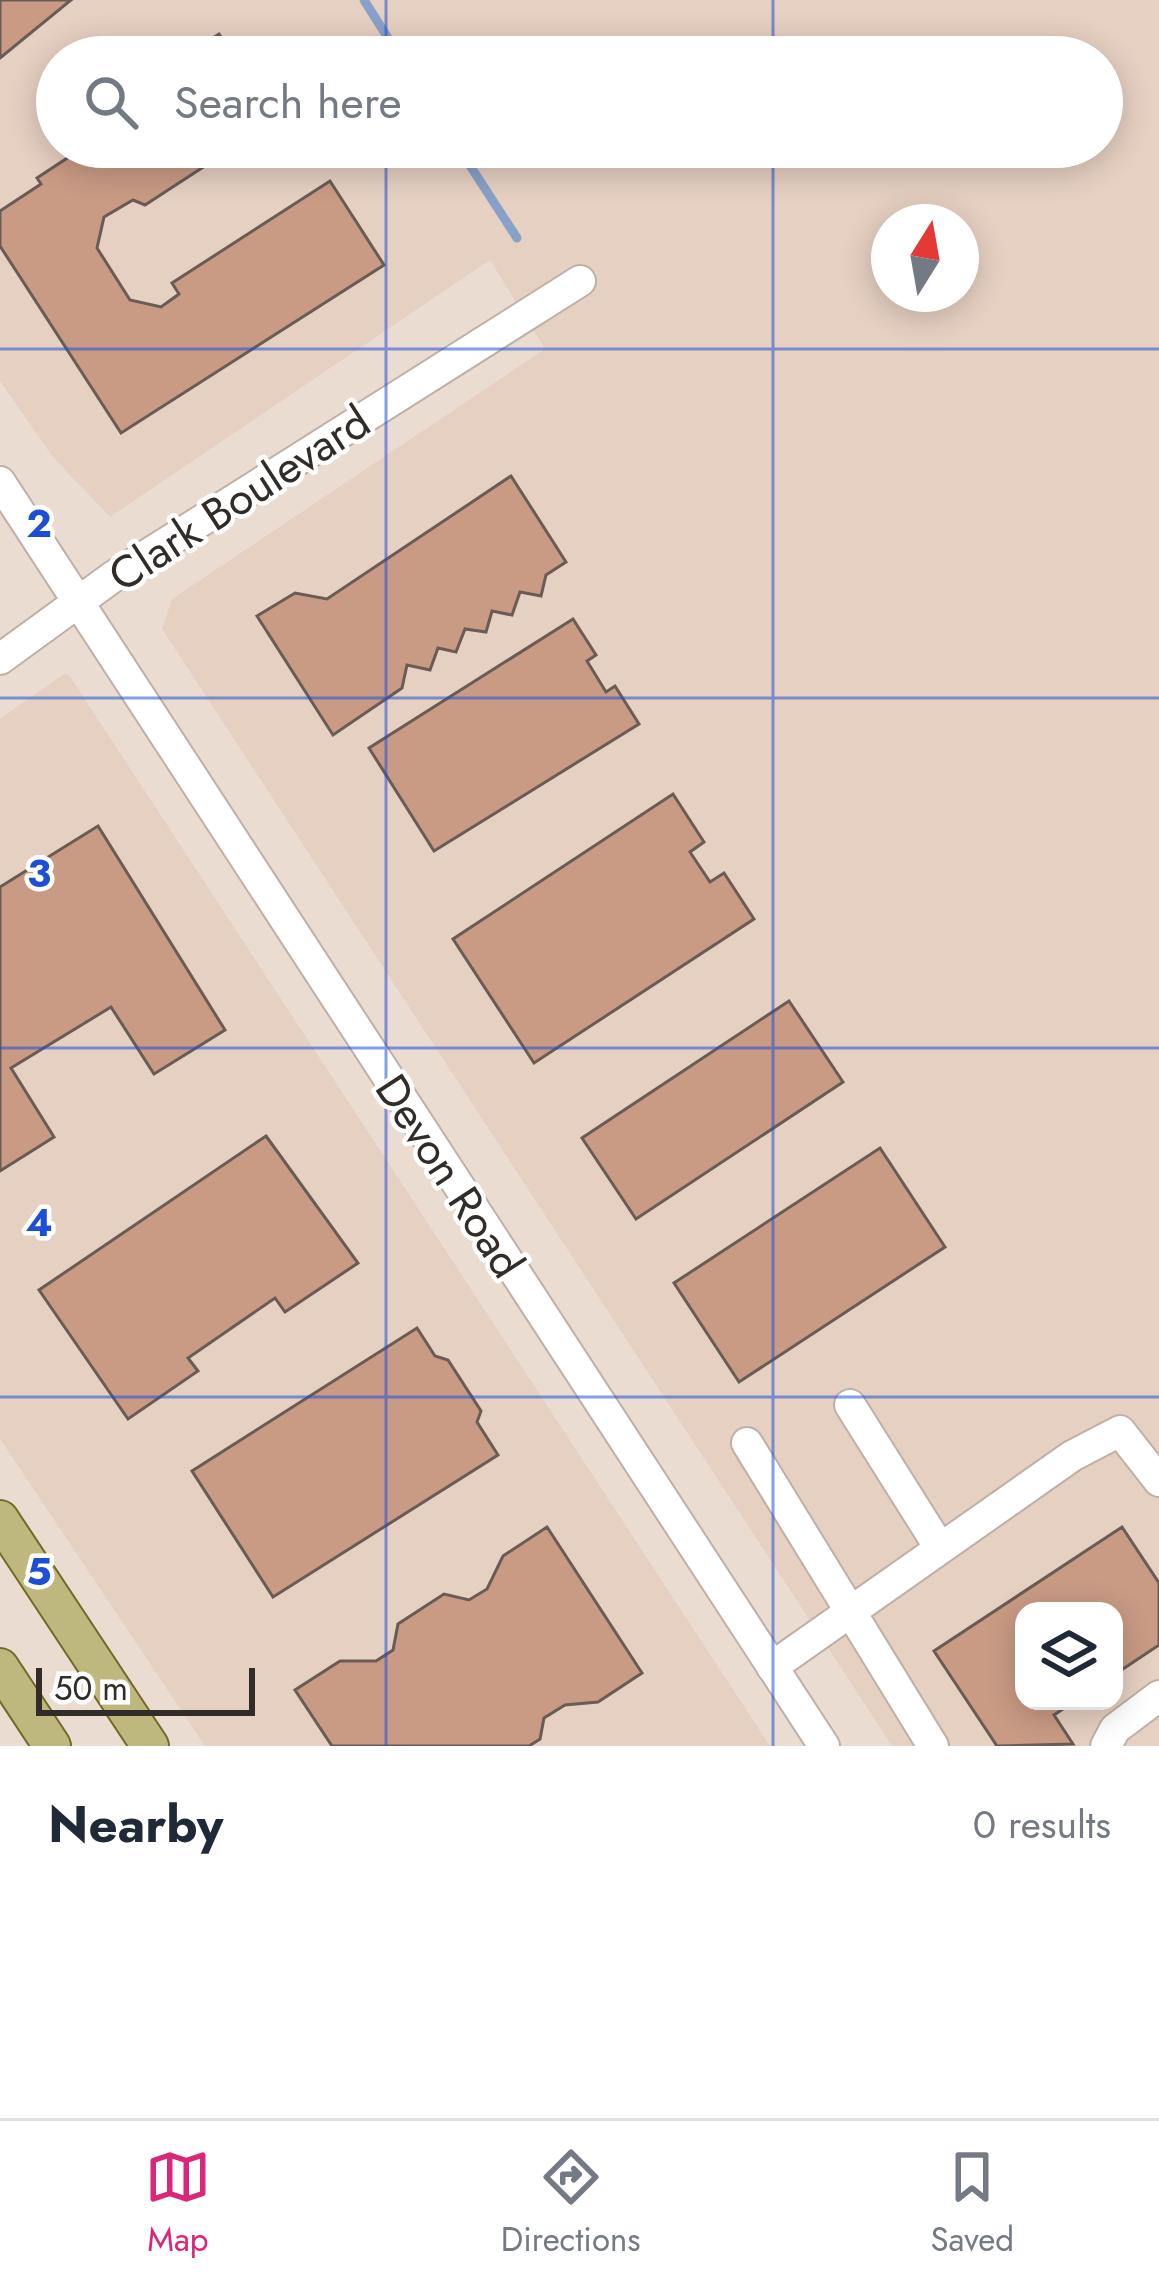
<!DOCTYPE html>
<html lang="en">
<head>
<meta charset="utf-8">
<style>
	:root { --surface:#fff; --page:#f6f6f7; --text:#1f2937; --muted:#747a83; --line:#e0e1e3; --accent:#db2777 }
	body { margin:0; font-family:Jost,sans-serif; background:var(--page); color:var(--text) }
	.controls { position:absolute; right:36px; bottom:36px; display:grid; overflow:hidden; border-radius:24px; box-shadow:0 6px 30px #0003 }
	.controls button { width:108px; height:108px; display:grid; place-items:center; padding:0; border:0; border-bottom:3px solid var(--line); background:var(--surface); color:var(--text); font:60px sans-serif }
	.compass { position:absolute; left:871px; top:204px; width:108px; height:108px; border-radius:50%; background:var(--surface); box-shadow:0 6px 30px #0003; rotate:11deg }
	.scale { position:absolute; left:36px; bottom:30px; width:219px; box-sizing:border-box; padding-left:12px; border:6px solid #322c29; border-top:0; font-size:33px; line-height:42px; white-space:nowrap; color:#322c29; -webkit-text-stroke:9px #fff; paint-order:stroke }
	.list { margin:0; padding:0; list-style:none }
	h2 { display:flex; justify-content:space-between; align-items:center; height:156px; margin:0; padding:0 48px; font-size:51px }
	h2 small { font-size:39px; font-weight:400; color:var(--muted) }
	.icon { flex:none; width:66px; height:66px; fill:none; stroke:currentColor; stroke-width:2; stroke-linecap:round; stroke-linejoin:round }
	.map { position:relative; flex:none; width:1159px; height:1746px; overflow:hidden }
	.search { position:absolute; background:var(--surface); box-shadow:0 6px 30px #0003; left:36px; right:36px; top:36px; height:132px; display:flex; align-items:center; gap:30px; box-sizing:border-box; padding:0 42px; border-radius:66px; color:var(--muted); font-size:45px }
	.sheet { height:372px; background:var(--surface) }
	nav { display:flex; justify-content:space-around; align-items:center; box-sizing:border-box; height:168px; border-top:3px solid var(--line); background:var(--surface); font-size:33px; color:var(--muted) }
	nav a { display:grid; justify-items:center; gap:6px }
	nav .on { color:var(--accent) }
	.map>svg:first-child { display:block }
	.built { fill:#e6d0c2; fill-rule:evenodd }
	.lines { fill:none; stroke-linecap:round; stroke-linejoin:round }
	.stream { stroke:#89a1c9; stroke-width:9 }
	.building { fill:#c99b85; stroke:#6a5b55; stroke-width:3 }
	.minor-casing { stroke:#beb0a6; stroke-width:34 }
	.major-casing { stroke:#726828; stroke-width:40 }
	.minor { stroke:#fff; stroke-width:30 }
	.major { stroke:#bfb87e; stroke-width:36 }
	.grid { fill:none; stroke:#1d4ed8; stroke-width:3; stroke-opacity:0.55 }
	.labels { text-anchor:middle; stroke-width:9; stroke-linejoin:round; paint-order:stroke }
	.street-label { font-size:45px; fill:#322c29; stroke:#fff }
	.grid-label { font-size:39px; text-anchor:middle; font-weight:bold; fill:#1d4ed8; stroke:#fff; stroke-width:9; stroke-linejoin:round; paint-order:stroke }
</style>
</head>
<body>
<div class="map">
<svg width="1159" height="1746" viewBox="0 0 1159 1746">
	<rect width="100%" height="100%" fill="#ebdcd2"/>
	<path class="built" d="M 0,0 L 1159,0 L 1159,1746 L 892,1746 L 162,629 L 172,599 L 545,349 L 490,260 L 110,517 L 52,456 L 0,381 ZM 57,57 L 1102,57 L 1102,147 L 57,147 ZM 889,222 L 961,222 L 961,294 L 889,294 ZM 1024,1611 L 1114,1611 L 1114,1701 L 1024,1701 Z
		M 64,674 L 69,675 L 770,1746 L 205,1746 L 0,1439 L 0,719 Z"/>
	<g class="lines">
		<path class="stream" d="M 364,0 L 400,57
			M 458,147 L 517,238"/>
	</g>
	<path class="building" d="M 0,0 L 71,0 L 0,58 Z
		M 219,34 L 234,57 L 184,57 Z
		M 84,147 L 234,147 L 145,205 L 133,200 L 104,217 L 97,248 L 130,300 L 161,307 L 179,294 L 172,283 L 330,181 L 384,265 L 121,433 L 0,246 L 0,211 L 41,184 L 37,178 Z
		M 511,476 L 566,562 L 546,575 L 541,596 L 520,592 L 512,615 L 492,611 L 486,632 L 465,629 L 456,652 L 438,648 L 430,670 L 407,665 L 402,688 L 333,735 L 257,616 L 295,593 L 327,599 Z
		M 573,619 L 596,655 L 587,661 L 606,692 L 615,686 L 639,724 L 434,851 L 369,748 Z
		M 673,794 L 704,842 L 690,852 L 710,882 L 724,873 L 754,919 L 534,1063 L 453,939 Z
		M 98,826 L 225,1030 L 154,1074 L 111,1007 L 11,1068 L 54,1137 L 0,1171 L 0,887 Z
		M 789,1001 L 843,1082 L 636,1219 L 582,1138 Z
		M 266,1136 L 358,1263 L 285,1312 L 275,1298 L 188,1358 L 198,1371 L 128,1419 L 39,1290 Z
		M 880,1148 L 945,1247 L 739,1382 L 674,1283 Z
		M 417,1328 L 435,1356 L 448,1360 L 481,1411 L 477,1422 L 498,1455 L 273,1597 L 192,1471 Z
		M 547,1527 L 642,1673 L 598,1702 L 565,1705 L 544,1718 L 540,1739 L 529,1746 L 332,1746 L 295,1690 L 340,1661 L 376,1661 L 393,1650 L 398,1624 L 444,1594 L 469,1600 L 487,1589 L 503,1556 Z
		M 1122,1527 L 1159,1583 L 1159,1645 L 1114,1675 L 1114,1611 L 1024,1611 L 1024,1701 L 1075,1701 L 1054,1715 L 1073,1744 L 997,1746 L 934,1651 Z"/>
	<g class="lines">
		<defs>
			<path id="minor" d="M 0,482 L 824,1746
				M 0,659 L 114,576 L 580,281
				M 850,1405 L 940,1548
				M 747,1443 L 933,1746
				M 772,1667 L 1072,1456 L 1120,1431 L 1159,1481
				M 1106,1746 L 1115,1729 L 1159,1696"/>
			<path id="major" d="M 0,1519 L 150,1746
				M 0,1667 L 52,1746"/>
		</defs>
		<use href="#minor" class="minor-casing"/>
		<use href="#major" class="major-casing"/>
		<use href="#minor" class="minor"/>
		<use href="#major" class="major"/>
	</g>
	<path class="grid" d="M 386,0 L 386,57M 773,0 L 773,57M 386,147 L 386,1746M 773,147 L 773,1746M 0,349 L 1159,349M 0,698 L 1159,698M 0,1048 L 1159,1048M 0,1397 L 1159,1397"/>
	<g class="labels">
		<g class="street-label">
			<text transform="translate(239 498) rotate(-33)" y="16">Clark Boulevard</text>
			<text transform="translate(450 1176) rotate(57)" y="16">Devon Road</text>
		</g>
	</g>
	<g class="grid-label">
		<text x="39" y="537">2</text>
		<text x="39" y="887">3</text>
		<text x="39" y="1236">4</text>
		<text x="39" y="1585">5</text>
	</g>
</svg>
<div class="controls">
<button><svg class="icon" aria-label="layers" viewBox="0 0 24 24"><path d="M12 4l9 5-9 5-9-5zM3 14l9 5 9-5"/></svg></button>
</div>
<svg class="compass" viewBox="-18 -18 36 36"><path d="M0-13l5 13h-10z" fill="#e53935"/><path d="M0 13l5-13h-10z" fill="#747a83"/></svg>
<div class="scale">50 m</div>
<div class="search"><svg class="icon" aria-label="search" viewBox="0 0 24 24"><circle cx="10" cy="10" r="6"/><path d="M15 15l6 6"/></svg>Search here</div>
</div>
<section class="sheet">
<h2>Nearby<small>0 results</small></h2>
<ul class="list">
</ul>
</section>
<nav>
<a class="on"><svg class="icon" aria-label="map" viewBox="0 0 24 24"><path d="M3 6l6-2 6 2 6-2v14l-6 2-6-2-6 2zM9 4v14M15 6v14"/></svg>Map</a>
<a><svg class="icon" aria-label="directions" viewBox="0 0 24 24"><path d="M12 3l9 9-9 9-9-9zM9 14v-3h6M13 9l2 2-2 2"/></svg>Directions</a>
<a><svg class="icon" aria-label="saved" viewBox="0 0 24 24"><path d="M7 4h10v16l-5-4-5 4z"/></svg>Saved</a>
</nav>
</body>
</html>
